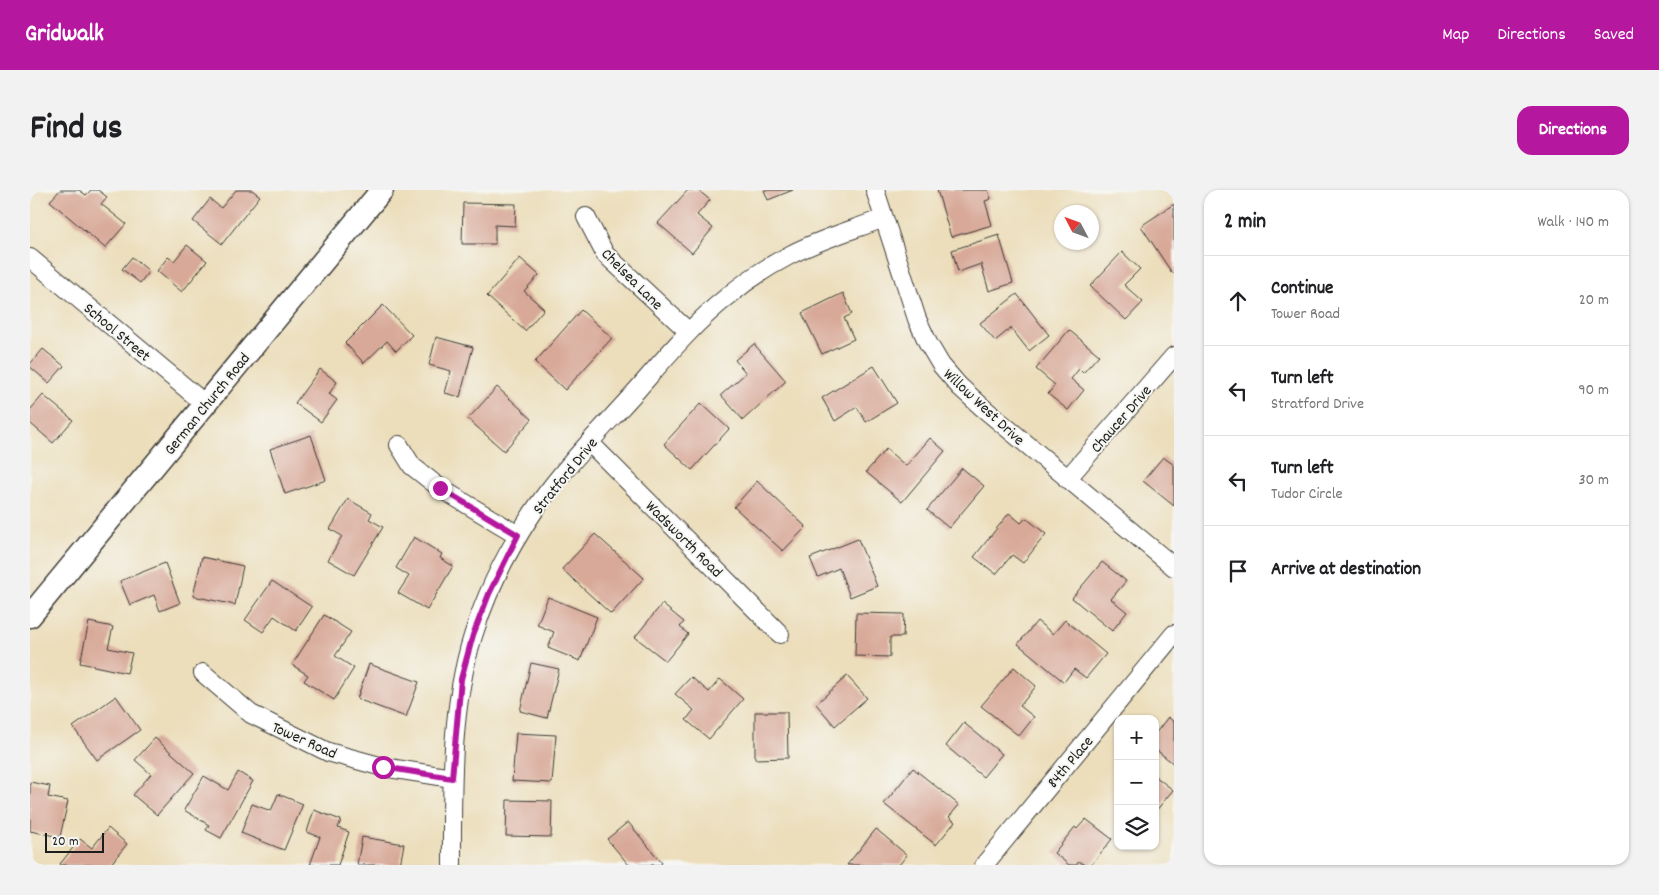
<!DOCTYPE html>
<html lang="en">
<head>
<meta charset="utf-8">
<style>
	:root { --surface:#fff; --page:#f2f2f2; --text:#202124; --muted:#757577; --line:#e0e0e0; --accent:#b5179e }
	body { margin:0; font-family:Dekko,sans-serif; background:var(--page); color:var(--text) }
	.controls { position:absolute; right:15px; bottom:15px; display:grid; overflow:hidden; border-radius:10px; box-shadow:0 1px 4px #0004 }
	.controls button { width:45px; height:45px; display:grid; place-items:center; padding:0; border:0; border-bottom:1px solid var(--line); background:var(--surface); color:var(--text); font:25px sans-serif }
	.compass { position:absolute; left:1024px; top:15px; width:45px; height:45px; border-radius:50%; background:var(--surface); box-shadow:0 1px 4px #0004; rotate:311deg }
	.scale { position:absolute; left:15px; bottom:12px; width:59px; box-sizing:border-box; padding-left:5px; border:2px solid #1c1c1c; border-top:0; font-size:14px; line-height:18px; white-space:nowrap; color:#1c1c1c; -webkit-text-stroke:4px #f6f6f2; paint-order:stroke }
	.stop { position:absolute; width:15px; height:15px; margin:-11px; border:4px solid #b5179e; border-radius:50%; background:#fff }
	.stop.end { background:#b5179e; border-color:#fff; box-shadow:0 1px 5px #0008 }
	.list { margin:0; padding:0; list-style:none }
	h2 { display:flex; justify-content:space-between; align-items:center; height:65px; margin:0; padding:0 20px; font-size:21px }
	h2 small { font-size:16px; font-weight:400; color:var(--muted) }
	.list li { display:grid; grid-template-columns:32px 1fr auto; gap:15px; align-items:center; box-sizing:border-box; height:90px; padding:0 20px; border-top:1px solid var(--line) }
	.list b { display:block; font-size:19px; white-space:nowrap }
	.list p { margin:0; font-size:16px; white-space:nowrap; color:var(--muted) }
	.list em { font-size:16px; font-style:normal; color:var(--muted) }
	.icon { flex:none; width:28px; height:28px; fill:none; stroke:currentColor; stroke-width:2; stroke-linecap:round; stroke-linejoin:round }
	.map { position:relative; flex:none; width:1144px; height:675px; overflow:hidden; border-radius:15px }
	header { display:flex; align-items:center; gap:30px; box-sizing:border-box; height:70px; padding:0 25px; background:var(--accent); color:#fff }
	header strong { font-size:24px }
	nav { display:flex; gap:28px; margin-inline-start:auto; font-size:18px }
	.intro { display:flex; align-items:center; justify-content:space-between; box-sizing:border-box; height:120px; padding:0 30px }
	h1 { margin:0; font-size:35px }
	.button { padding:12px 22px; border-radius:15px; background:var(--accent); color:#fff; font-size:18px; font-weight:700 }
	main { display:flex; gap:30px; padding:0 30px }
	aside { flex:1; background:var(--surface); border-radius:15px; box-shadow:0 1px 4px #0004 }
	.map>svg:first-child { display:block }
	.building { fill:#d8a998 }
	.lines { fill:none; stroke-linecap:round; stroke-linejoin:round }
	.minor-casing { stroke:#3b3934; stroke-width:20 }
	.tertiary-casing { stroke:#3b3934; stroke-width:25 }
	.minor { stroke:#fff; stroke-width:18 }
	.tertiary { stroke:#fff; stroke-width:22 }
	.route { stroke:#b5179e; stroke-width:6 }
	.labels { text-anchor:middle; stroke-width:4; stroke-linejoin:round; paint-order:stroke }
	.street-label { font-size:16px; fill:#1c1c1c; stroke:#f6f6f2 }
</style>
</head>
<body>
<header>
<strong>Gridwalk</strong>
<nav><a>Map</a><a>Directions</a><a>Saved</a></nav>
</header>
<div class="intro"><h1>Find us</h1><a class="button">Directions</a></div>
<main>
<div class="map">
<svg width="1144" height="675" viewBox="0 0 1144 675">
	<rect width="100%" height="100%" fill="#f6f6f2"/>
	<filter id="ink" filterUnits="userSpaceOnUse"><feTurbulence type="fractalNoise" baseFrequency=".02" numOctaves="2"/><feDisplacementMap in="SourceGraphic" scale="10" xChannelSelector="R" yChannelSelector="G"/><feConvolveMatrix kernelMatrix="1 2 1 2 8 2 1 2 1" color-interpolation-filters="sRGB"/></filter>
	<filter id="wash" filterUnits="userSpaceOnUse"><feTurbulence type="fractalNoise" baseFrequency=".0096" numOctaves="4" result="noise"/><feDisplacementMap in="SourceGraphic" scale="20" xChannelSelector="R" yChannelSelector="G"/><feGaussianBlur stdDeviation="1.12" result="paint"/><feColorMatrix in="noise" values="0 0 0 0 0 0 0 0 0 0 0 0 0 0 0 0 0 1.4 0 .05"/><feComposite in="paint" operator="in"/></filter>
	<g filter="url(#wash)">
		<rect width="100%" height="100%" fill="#ecdebb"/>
		<g id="blocks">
			<path class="building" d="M 30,0 L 49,0 L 56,5 L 61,0 L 68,0 L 77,7 L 71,14 L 96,34 L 75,58 L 20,11 Z
				M 206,0 L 222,0 L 230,6 L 192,54 L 163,31 L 180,9 L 191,18 Z
				M 658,0 L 668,0 L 680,10 L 667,25 L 683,38 L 662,63 L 628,33 Z
				M 734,0 L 763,0 L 738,10 Z
				M 907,0 L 958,0 L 961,9 L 955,11 L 962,35 L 921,47 Z
				M 433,13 L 486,14 L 485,36 L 465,35 L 465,54 L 432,54 Z
				M 1144,14 L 1144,82 L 1142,83 L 1111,36 Z
				M 969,45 L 983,93 L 959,101 L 951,74 L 928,82 L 922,60 Z
				M 157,55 L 177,71 L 152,102 L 127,81 L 138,67 L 144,71 Z
				M 1092,62 L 1110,79 L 1094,95 L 1113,112 L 1096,130 L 1060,96 Z
				M 102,67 L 119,81 L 110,93 L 92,79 Z
				M 490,68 L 509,85 L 494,101 L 514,119 L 495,141 L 457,106 Z
				M 813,103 L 822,124 L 814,128 L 824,149 L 792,164 L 772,123 Z
				M 987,104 L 1019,145 L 999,161 L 981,138 L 965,151 L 950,133 Z
				M 353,115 L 382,145 L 366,161 L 357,151 L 334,173 L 315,153 Z
				M 551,120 L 582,148 L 535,200 L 505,172 Z
				M 1039,140 L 1069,165 L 1053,183 L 1049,179 L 1041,189 L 1054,200 L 1038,220 L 1018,204 L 1025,195 L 1006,179 Z
				M 406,147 L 443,157 L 430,207 L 415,203 L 421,181 L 399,175 Z
				M 724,154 L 756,191 L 713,230 L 691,205 L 716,183 L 705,170 Z
				M 13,159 L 34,176 L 19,193 L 0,177 L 0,174 Z
				M 844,176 L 867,213 L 836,232 L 827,217 L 805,231 L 792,208 Z
				M 290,179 L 307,192 L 299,204 L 307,210 L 291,232 L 265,213 Z
				M 467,197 L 502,229 L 474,261 L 438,229 Z
				M 13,205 L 43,230 L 23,253 L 0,233 L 0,220 Z
				M 671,213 L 699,239 L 662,280 L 634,254 Z
				M 281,245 L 296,290 L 255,304 L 240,259 Z
				M 900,248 L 915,261 L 872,312 L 836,282 L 856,259 L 876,276 Z
				M 1133,267 L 1144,275 L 1144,316 L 1113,291 Z
				M 932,278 L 954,296 L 919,338 L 897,320 Z
				M 727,291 L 776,337 L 753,361 L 704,317 Z
				M 318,309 L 342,323 L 339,329 L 353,337 L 324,385 L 298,370 L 312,346 L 300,339 Z
				M 979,323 L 991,333 L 996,328 L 1016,344 L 993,373 L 982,365 L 966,384 L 944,367 Z
				M 565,344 L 614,388 L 581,424 L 532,379 Z
				M 384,347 L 412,364 L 410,368 L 423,376 L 397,420 L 368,403 L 379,386 L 366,378 Z
				M 828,349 L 847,396 L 820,407 L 809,378 L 788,387 L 780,368 Z
				M 172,367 L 213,376 L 205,415 L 163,406 Z
				M 1072,372 L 1096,391 L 1081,409 L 1097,422 L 1082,441 L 1042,408 Z
				M 135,373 L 150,413 L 130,421 L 124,405 L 100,415 L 90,391 Z
				M 242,391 L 282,417 L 266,441 L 244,426 L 233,442 L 215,430 Z
				M 518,407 L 567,427 L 550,471 L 518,458 L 524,442 L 507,435 Z
				M 632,414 L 654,432 L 650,437 L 658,444 L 636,471 L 605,447 Z
				M 826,423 L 874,424 L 873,447 L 860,447 L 860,467 L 825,466 Z
				M 294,425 L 321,442 L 305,466 L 324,478 L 304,510 L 274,491 L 278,485 L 262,475 Z
				M 1035,430 L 1076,464 L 1056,488 L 1044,479 L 1034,492 L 988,454 L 1007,431 L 1023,444 Z
				M 59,432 L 83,437 L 78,458 L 102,463 L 97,483 L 50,473 Z
				M 501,473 L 529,479 L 517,528 L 490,521 Z
				M 339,474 L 389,492 L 376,527 L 327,509 Z
				M 984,477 L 1006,496 L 990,516 L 1004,527 L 989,546 L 951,516 Z
				M 817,486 L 837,508 L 805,536 L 786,514 Z
				M 661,487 L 679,502 L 690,489 L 713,509 L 679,549 L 656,530 L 664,520 L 645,504 Z
				M 86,506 L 110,540 L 67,570 L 43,537 Z
				M 725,522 L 757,522 L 758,568 L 725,569 Z
				M 1138,527 L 1144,532 L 1144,574 L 1125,559 L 1125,544 Z
				M 934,533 L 972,564 L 953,587 L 916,556 Z
				M 486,543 L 526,545 L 522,593 L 482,591 Z
				M 125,548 L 164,583 L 127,625 L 103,605 L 121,584 L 105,570 Z
				M 883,578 L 929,615 L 919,627 L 925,632 L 906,655 L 854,614 Z
				M 208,582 L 223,591 L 191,648 L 176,640 L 179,635 L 154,620 L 174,586 L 198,600 Z
				M 1125,586 L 1143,600 L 1125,622 Z
				M 0,592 L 20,596 L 18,607 L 38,611 L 30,647 L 0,641 Z
				M 248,604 L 273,614 L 254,660 L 211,643 L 222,614 L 241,621 Z
				M 477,610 L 522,611 L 521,647 L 476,646 Z
				M 284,620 L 311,630 L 308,638 L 319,642 L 308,675 L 280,675 L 290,647 L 277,642 Z
				M 1056,629 L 1082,649 L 1061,675 L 1054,675 L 1049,671 L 1046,675 L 1039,675 L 1024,663 L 1045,637 L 1047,639 Z
				M 598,632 L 632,673 L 630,675 L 599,675 L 577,649 Z
				M 78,638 L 97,654 L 80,675 L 31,675 L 30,674 L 50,649 L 62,658 Z
				M 846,639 L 877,665 L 869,675 L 817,675 Z
				M 332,647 L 374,654 L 370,675 L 327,675 Z"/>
		</g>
	</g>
	<g filter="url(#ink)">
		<use href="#blocks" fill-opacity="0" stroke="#3b3934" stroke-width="1"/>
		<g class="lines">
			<defs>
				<path id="minor" d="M 845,0 L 887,129 L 898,153 L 911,175 L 929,196 L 952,217 L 1144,377
					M 556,27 L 575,64 L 659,142
					M 0,68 L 175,214
					M 560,253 L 750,444
					M 369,255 L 382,276 L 410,298 L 488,345
					M 1037,289 L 1144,166
					M 173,483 L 221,524 L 298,562 L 353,577 L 422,588
					M 422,675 C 422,600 420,519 443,446 C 457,400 481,354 508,315 C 537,274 573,238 607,200 C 635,168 663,134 697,107 C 716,91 739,76 760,65 C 790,49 823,40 854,28
					M 954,675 L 1144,444"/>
				<path id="tertiary" d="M 0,426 L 352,0"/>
			</defs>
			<use href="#minor" class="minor-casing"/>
			<use href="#tertiary" class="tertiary-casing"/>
			<use href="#minor" class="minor"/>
			<use href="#tertiary" class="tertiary"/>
		</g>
	</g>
	<g class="lines" filter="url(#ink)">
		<path class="route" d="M 353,577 L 422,588 L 431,489 L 443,445 L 459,404 L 488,345 L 410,298"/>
	</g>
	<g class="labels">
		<g class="street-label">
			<text transform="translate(603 88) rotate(45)" y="6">Chelsea Lane</text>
			<text transform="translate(88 141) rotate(40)" y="6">School Street</text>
			<text transform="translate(176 213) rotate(-51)" y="6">German Church Road</text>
			<text transform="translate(955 216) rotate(43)" y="6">Willow West Drive</text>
			<text transform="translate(1090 228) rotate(-49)" y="6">Chaucer Drive</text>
			<text transform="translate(534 285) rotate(-51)" y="6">Stratford Drive</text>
			<text transform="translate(655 348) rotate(45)" y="6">Wadsworth Road</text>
			<text transform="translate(275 549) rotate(24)" y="6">Tower Road</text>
			<text transform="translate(1039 571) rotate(-50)" y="6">84th Place</text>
		</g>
	</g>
</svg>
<div class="controls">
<button>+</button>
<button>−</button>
<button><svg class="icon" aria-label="layers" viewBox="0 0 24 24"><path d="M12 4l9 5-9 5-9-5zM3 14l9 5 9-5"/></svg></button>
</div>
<svg class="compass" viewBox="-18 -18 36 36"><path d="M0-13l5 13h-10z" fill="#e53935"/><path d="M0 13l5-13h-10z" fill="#757577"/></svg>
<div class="scale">20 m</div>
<div class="stop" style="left:353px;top:577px"></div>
<div class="stop end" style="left:410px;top:298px"></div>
</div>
<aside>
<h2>2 min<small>Walk · 140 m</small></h2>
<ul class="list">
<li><svg class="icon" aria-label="ahead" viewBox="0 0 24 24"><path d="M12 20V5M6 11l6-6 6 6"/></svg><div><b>Continue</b><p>Tower Road</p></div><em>20 m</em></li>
<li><svg class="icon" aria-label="left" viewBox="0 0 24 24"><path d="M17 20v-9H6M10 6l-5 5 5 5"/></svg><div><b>Turn left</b><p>Stratford Drive</p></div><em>90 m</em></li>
<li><svg class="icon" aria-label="left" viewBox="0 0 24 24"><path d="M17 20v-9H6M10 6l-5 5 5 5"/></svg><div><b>Turn left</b><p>Tudor Circle</p></div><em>30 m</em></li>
<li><svg class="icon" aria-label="arrive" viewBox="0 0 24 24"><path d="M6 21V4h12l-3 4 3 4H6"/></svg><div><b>Arrive at destination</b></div></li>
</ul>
</aside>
</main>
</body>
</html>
